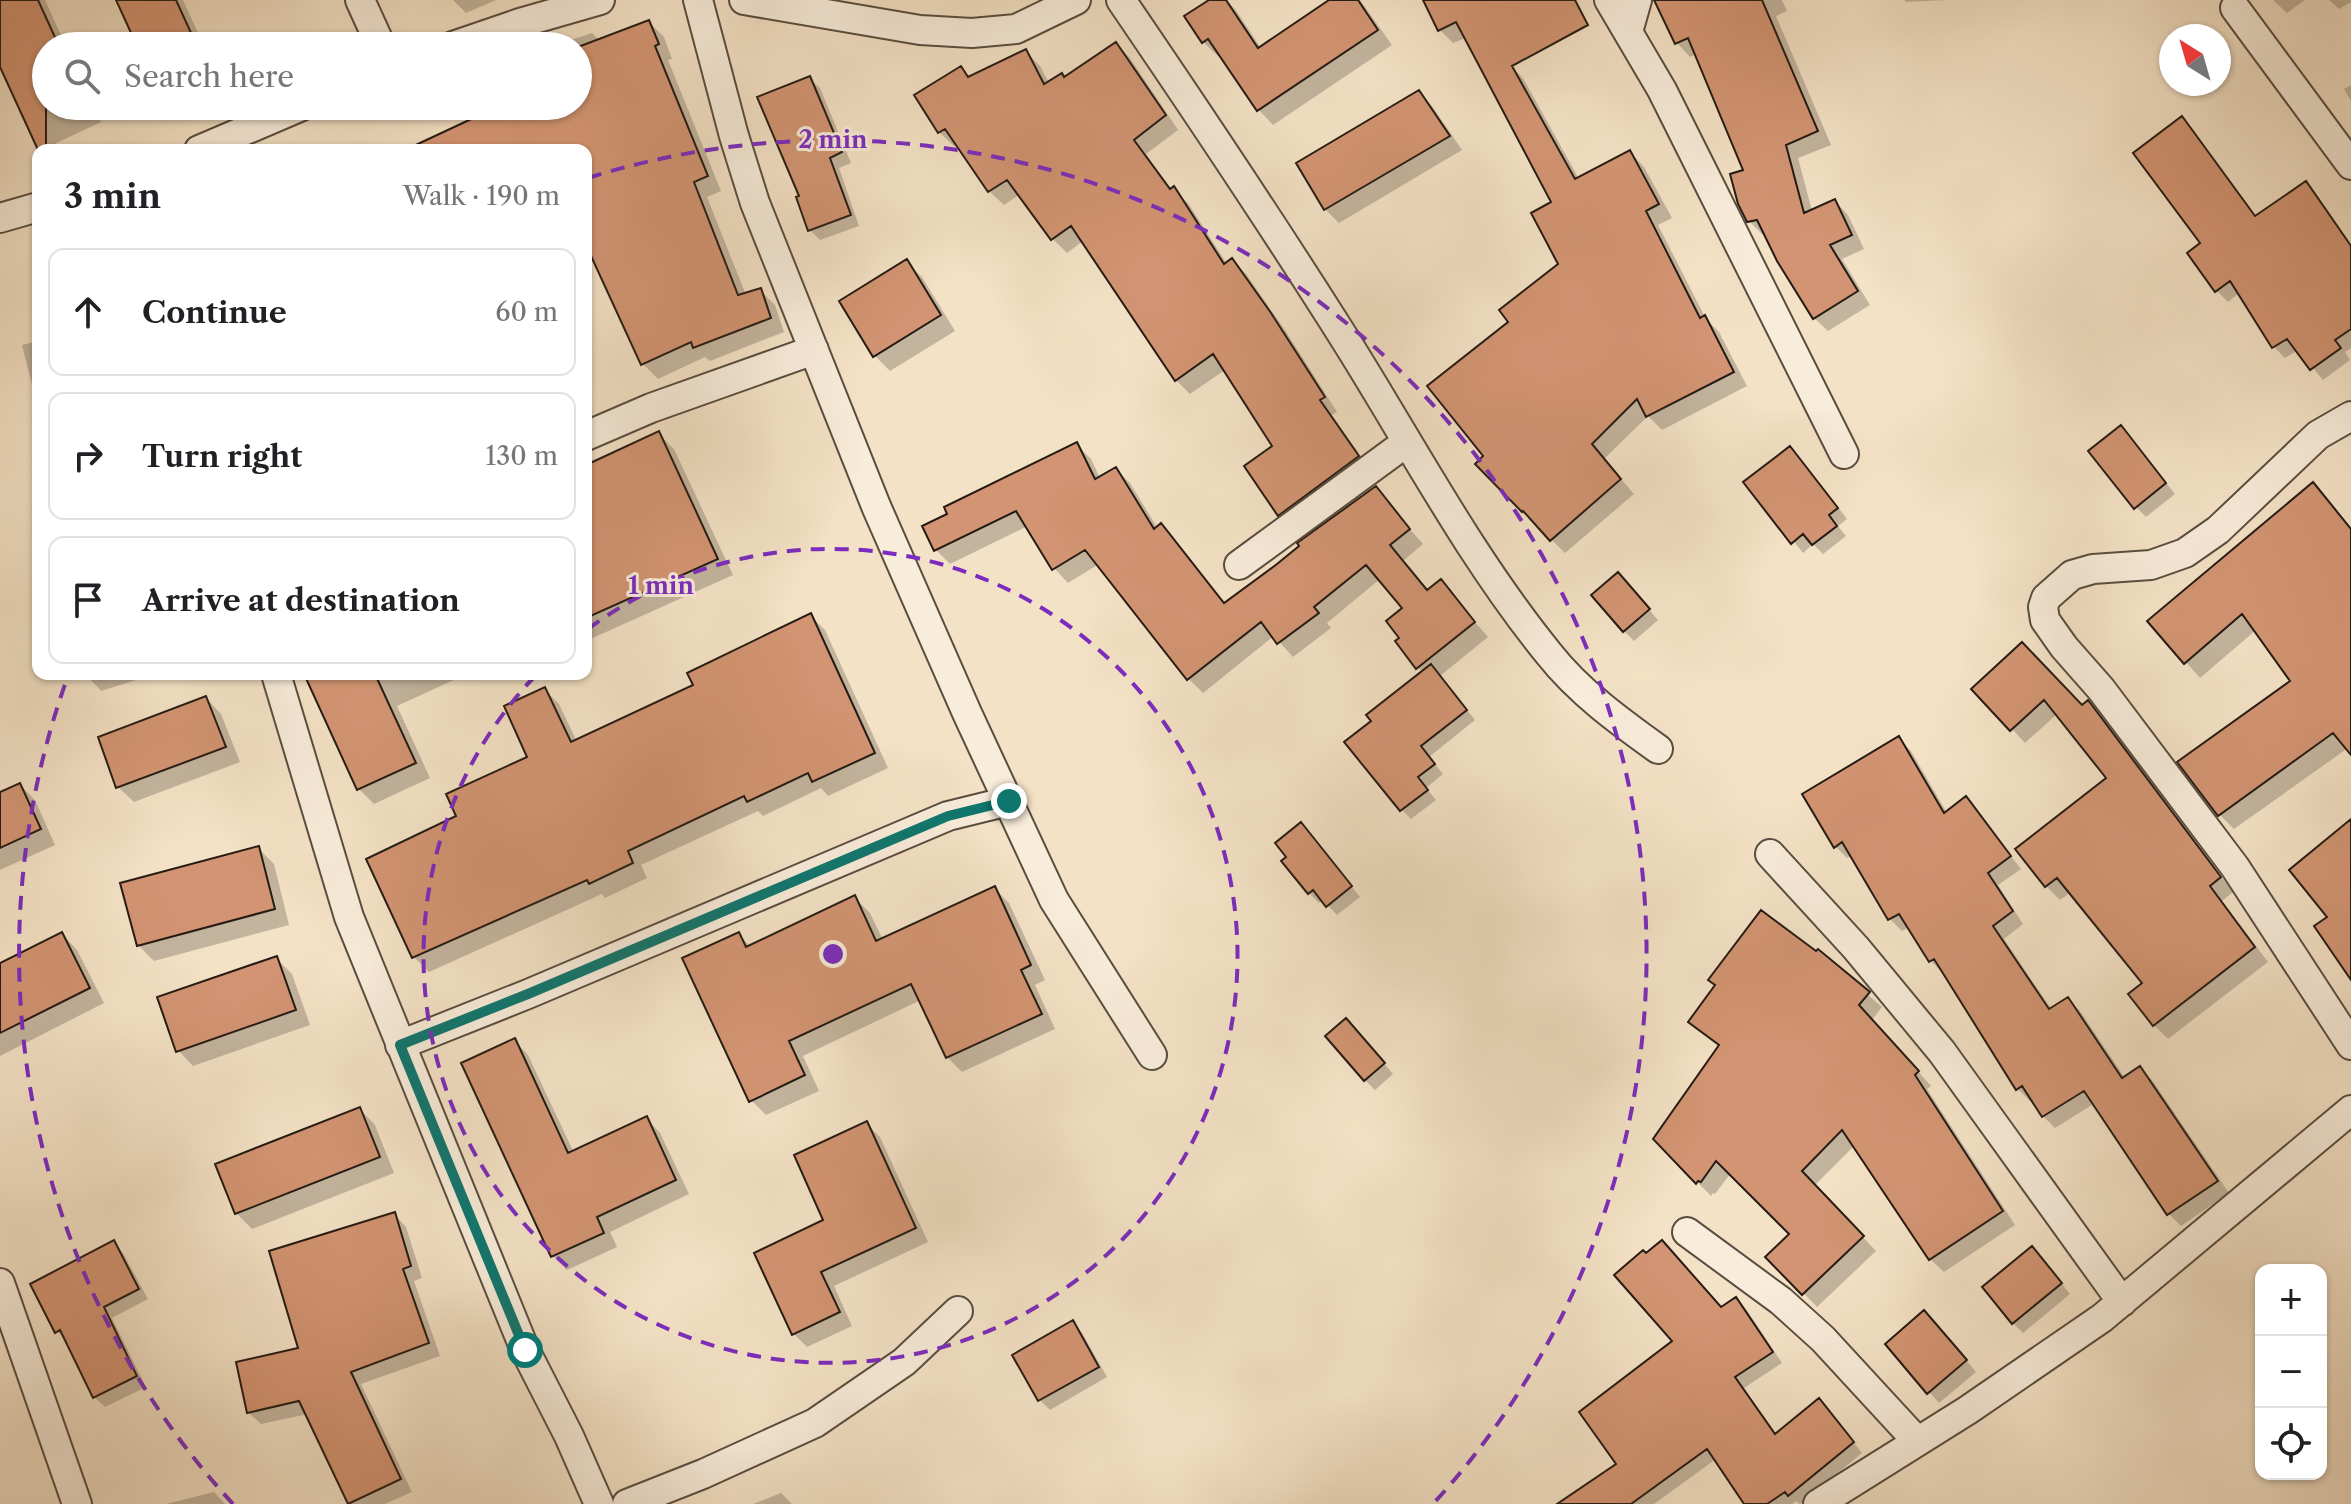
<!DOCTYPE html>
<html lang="en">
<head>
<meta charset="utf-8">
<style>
	:root { --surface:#fff; --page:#f6f6f6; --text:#202124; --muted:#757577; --line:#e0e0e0 }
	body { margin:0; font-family:"Libre Caslon Text",serif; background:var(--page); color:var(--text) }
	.controls { position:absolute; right:24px; bottom:24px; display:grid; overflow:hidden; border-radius:16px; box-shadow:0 2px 6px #0004 }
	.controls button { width:72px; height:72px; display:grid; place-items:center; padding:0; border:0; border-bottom:2px solid var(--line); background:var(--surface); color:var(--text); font:40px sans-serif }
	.compass { position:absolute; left:2159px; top:24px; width:72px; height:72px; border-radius:50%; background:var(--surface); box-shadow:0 2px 6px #0004; rotate:323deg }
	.stop { position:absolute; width:24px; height:24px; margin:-18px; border:6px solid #0f766e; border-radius:50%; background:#fff }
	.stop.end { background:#0f766e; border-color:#fff; box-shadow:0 2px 8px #0008 }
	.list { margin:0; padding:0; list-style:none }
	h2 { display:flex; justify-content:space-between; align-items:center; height:104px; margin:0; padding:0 32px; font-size:34px }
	h2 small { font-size:26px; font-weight:400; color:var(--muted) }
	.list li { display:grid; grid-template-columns:52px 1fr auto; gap:24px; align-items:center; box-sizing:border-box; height:128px; margin:0 16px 16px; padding:0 16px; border:2px solid var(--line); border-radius:16px }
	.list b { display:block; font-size:30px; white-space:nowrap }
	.list em { font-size:26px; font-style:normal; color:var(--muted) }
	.icon { flex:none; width:44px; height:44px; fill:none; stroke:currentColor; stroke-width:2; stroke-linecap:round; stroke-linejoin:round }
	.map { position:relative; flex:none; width:2351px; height:1504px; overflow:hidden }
	.search { position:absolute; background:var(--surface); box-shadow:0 2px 6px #0004; left:32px; top:32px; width:560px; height:88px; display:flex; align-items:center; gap:20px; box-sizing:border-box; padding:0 28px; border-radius:44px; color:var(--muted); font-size:30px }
	.panel { position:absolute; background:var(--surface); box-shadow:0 2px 6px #0004; left:32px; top:144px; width:560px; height:536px; border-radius:16px }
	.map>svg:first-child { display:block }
	.shadow { fill:#0003 }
	.building { fill:#d29472; stroke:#251b14; stroke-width:2 }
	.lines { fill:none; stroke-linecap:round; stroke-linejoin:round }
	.street-casing { stroke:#594d40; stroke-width:32 }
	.street { stroke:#f8ecda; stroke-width:28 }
	.route { stroke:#0f766e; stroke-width:10 }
	.ring { fill:none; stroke:#7b2cbf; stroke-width:4; stroke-dasharray:14 10 }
	.centre { fill:#7b2cbf; stroke:#f8ecda; stroke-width:4 }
	.ring-label { font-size:24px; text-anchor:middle; font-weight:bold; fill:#7b2cbf; stroke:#f8ecda; stroke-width:6; stroke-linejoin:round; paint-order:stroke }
</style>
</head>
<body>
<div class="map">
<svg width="2351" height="1504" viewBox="0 0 2351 1504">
	<rect width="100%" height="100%" fill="#f4e2c6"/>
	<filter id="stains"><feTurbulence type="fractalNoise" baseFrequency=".0025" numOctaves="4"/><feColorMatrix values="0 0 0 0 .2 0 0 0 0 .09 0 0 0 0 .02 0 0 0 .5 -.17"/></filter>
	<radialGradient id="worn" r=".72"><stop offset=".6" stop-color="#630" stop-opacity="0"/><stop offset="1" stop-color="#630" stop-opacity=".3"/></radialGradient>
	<path class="shadow" d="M 0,0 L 45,0 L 66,46 L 46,46 L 46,106 L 94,106 L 101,122 L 48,147 L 32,132 L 0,62 Z
		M 118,0 L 183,0 L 204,46 L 140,46 Z
		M 453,0 L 496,0 L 466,13 Z
		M 1212,0 L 1226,0 L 1235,9 L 1261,48 L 1332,0 L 1360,0 L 1392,45 L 1273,125 L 1259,110 L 1221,54 L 1218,56 L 1203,42 Z
		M 1425,0 L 1560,0 L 1453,43 L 1440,30 Z
		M 1657,0 L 1782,0 L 1787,11 L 1776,16 L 1831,145 L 1798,158 L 1812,211 L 1835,201 L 1848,215 L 1864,249 L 1842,259 L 1870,305 L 1828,331 L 1814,318 L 1766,234 L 1763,235 L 1749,221 L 1746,171 L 1696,54 L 1690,57 L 1677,43 Z
		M 1904,0 L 1946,0 L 1906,2 Z
		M 2273,0 L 2305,0 L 2287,13 Z
		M 2329,0 L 2351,0 L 2351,2 L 2339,9 Z
		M 649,22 L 664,37 L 672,59 L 668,60 L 721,191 L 707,197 L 746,295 L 760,290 L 775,305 L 784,332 L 710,361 L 705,357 L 658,379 L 643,364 L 586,241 L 586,150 L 429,150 L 500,106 L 578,106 L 578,46 L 553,46 L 592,33 L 600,41 Z
		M 1116,44 L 1130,58 L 1178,130 L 1146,154 L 1172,190 L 1188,203 L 1227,264 L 1232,260 L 1246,274 L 1285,330 L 1337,412 L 1332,415 L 1371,471 L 1293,528 L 1279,514 L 1275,446 L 1225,370 L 1190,394 L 1176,380 L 1083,241 L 1067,253 L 1053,239 L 1020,194 L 1004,205 L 989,191 L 958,144 L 954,146 L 939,132 L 961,68 L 971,78 L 1026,52 L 1040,66 L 1049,83 L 1065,79 Z
		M 1509,64 L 1523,78 L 1579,179 L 1630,152 L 1644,167 L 1672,218 L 1658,225 L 1706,319 L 1719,332 L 1747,386 L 1662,430 L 1648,416 L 1604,459 L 1634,494 L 1565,553 L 1551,539 L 1486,456 L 1510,322 L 1560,265 L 1554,202 Z
		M 809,78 L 820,88 L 851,163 L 839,168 L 859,226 L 820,240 L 810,230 L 802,197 Z
		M 2351,85 L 2351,101 L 2344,89 Z
		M 1418,92 L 1432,106 L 1462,150 L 1339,223 L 1325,209 L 1298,163 Z
		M 2182,119 L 2193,130 L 2257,217 L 2306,183 L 2317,195 L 2351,244 L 2351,348 L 2345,352 L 2350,360 L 2323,380 L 2298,350 L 2285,358 L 2274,347 L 2239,293 L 2228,302 L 2216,290 L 2203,244 Z
		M 906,262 L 922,277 L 955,331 L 890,371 L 875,356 Z
		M 38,341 L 38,408 L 22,345 Z
		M 659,434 L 674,449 L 733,575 L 586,641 L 586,483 Z
		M 2130,438 L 2175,494 L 2146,517 L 2136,507 Z
		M 1077,445 L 1091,459 L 1100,478 L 1115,469 L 1130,483 L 1158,529 L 1161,526 L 1175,540 L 1225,604 L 1375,489 L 1423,544 L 1403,561 L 1429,591 L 1440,582 L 1488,637 L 1440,676 L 1475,720 L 1429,757 L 1443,774 L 1426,788 L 1436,800 L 1411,819 L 1402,810 L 1374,721 L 1423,673 L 1397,642 L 1402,638 L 1405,608 L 1380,579 L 1327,623 L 1331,628 L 1293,657 L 1274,636 L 1203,693 L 1189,679 L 1099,564 L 1068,583 L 1054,568 L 1028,526 L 950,564 L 936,550 Z
		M 1800,458 L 1847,519 L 1838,526 L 1846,536 L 1823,554 L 1813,544 L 1803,553 L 1746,482 Z
		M 2313,485 L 2351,527 L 2351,752 L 2348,748 L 2234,829 L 2219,814 L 2293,682 L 2256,630 L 2200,678 L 2150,621 Z
		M 1628,585 L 1658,620 L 1634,641 L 1624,631 Z
		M 811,616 L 825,630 L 888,768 L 828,796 L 821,788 L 763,816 L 758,811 L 641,865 L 647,878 L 605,898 L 602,894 L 429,972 L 414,957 L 369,860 L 459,817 L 530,758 L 544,689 L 559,704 L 577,742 L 695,686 Z
		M 2022,645 L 2082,708 L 2088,703 L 2102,717 L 2233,892 L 2222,901 L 2268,962 L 2168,1039 L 2154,1025 L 2144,983 L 2071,892 L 2060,900 L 2046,886 L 2109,778 L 2057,714 L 2025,743 L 2012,729 Z
		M 89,674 L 155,674 L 101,691 L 91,680 Z
		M 306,674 L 467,674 L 397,706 L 430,778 L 374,804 L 359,789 Z
		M 206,698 L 221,714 L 240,762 L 134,802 L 118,787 Z
		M 1899,739 L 1911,751 L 1947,813 L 1966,799 L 2021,869 L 1998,885 L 2023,924 L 2004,939 L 2052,1010 L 2068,999 L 2080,1011 L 2125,1078 L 2140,1068 L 2152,1080 L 2229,1193 L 2181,1226 L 2169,1214 L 2095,1103 L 2055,1128 L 2043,1116 L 2033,1099 L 2030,1101 L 2018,1089 L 1945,972 L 1943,973 L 1931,961 L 1909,927 L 1902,931 L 1890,919 L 1852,855 L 1847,858 L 1835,846 Z
		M 20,785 L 35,800 L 55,845 L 0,870 L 0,794 Z
		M 1311,835 L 1360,897 L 1337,915 L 1323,900 L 1319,903 L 1309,893 Z
		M 258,848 L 274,864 L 289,925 L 154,961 L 138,945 Z
		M 994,888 L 1009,903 L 1045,980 L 1035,985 L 1055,1029 L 962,1072 L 947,1057 L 921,1000 L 803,1056 L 819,1091 L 766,1115 L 751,1100 L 738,934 L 751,947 L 855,898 L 870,913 L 883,940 Z
		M 62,934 L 77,950 L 104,1003 L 0,1056 L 0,965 Z
		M 1818,952 L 1882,1007 L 1872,1020 L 1931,1086 L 1927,1089 L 2015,1225 L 1944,1272 L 1930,1259 L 1855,1145 L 1814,1186 L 1876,1251 L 1817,1307 L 1768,1257 L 1792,1234 L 1731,1173 L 1715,1194 L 1713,1193 L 1711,1196 L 1655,1139 L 1720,1047 L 1690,1021 Z
		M 276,958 L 292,974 L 310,1025 L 193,1066 L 178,1050 Z
		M 1356,1030 L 1393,1074 L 1375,1090 L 1365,1080 Z
		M 514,1040 L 528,1055 L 574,1153 L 646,1118 L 660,1133 L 689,1194 L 610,1232 L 617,1247 L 567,1270 L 553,1256 Z
		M 360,1109 L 375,1125 L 394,1173 L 252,1229 L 236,1213 Z
		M 867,1124 L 880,1137 L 928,1242 L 834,1286 L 852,1326 L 807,1347 L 793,1333 L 826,1221 Z
		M 394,1214 L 406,1227 L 422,1278 L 414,1281 L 440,1356 L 361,1384 L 412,1492 L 385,1504 L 351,1504 L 308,1414 L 261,1424 L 248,1412 L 300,1349 Z
		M 113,1242 L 123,1253 L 148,1299 L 112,1318 L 146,1387 L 105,1407 L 94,1397 L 68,1343 L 57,1331 Z
		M 2042,1259 L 2070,1294 L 2023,1333 L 2013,1323 Z
		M 1736,1299 L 1746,1309 L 1782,1363 L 1744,1388 L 1777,1435 L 1829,1411 L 1862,1453 L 1800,1504 L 1796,1501 L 1792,1504 L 1746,1504 L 1716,1459 L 1654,1504 L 1576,1504 L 1619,1465 L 1721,1309 Z
		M 1934,1322 L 1976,1372 L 1939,1403 L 1887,1344 Z
		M 1072,1323 L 1082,1333 L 1107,1377 L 1050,1410 L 1040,1400 Z
		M 214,1492 L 225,1504 L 166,1504 Z
		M 781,1493 L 792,1504 L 753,1504 Z"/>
	<path class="building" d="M 0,0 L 38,0 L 59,46 L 46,46 L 46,150 L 38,150 L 0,67 Z
		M 116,0 L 176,0 L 197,46 L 137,46 Z
		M 1209,0 L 1226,0 L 1258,48 L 1329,0 L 1358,0 L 1378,30 L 1257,111 L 1208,39 L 1202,43 L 1184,16 Z
		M 1423,0 L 1575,0 L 1588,25 L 1512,66 L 1575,179 L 1630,150 L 1659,204 L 1646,211 L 1700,318 L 1705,315 L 1734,372 L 1646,417 L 1637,399 L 1592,444 L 1621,479 L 1550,541 L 1523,511 L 1522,512 L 1475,464 L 1483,456 L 1427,386 L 1508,322 L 1499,310 L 1558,264 L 1531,213 L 1551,202 L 1456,22 L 1438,31 Z
		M 1654,0 L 1762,0 L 1818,131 L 1786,145 L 1804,213 L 1835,199 L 1852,235 L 1830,245 L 1858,291 L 1813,319 L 1777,261 L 1757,220 L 1747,222 L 1738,204 L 1730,174 L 1743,170 L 1688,38 L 1675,44 Z
		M 649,20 L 659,44 L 655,46 L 708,176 L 694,182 L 738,295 L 761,288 L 771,318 L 693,348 L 691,342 L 641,365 L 586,245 L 586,150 L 405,150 L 499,106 L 578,106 L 578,47 Z
		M 1116,42 L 1166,115 L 1134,140 L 1170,189 L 1174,186 L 1224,264 L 1232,258 L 1271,313 L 1325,397 L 1320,400 L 1359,456 L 1278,516 L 1244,466 L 1272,446 L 1213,354 L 1175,381 L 1071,226 L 1051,240 L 1007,180 L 988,192 L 945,129 L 938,133 L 914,95 L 961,66 L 968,77 L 1026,49 L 1044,84 L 1062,73 L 1064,77 Z
		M 810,76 L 842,152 L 830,158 L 851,215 L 808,231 L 796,197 L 799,196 L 757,97 Z
		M 1419,90 L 1450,136 L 1324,210 L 1296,163 Z
		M 2182,116 L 2255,216 L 2306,181 L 2351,246 L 2351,329 L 2335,340 L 2341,348 L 2310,370 L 2287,339 L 2272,348 L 2230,281 L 2215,292 L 2187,253 L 2200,243 L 2133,153 Z
		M 907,259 L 941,315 L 873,357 L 839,301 Z
		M 2121,425 L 2166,483 L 2134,509 L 2088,451 Z
		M 659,431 L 718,559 L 586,618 L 586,465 Z
		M 1077,442 L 1095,479 L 1116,467 L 1154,529 L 1161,523 L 1224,603 L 1277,564 L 1299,546 L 1297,543 L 1376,486 L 1410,529 L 1390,545 L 1427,590 L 1441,579 L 1475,622 L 1416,669 L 1395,641 L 1399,638 L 1386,621 L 1402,608 L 1366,565 L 1314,607 L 1319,613 L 1277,644 L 1261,622 L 1187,680 L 1085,550 L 1052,570 L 1016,511 L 934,551 L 922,526 L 947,514 L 944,507 Z
		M 1790,446 L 1838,508 L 1829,515 L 1837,526 L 1812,545 L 1803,534 L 1791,544 L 1743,482 Z
		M 2313,482 L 2351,529 L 2351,755 L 2333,733 L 2218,816 L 2177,762 L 2290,681 L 2242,614 L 2184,664 L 2147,621 Z
		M 1618,572 L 1650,609 L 1623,632 L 1591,595 Z
		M 811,613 L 875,753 L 812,782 L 808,773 L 747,802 L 744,796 L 628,851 L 633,863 L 589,884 L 587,880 L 412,958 L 366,859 L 456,816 L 446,794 L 527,757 L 504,706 L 545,687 L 571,742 L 693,685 L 687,673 Z
		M 2022,642 L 2082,705 L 2088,700 L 2221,877 L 2210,886 L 2255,947 L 2153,1026 L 2128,994 L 2142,983 L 2057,878 L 2045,887 L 2015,849 L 2106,778 L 2044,700 L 2010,731 L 1971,689 Z
		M 1431,664 L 1467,710 L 1421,746 L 1435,764 L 1418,777 L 1428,790 L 1400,811 L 1344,742 L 1371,721 L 1366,715 Z
		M 304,674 L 375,674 L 416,763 L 357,790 Z
		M 206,696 L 226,747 L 116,788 L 98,737 Z
		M 1899,736 L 1944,813 L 1966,796 L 2011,856 L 1988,873 L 2013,911 L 1993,926 L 2049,1009 L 2068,997 L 2122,1078 L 2140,1066 L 2218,1181 L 2167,1215 L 2084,1091 L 2042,1117 L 2022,1086 L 2016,1090 L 1934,959 L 1929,962 L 1899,914 L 1888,920 L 1842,842 L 1834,848 L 1802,794 Z
		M 20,783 L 41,829 L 0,848 L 0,792 Z
		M 2351,819 L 2351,980 L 2314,926 L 2327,917 L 2289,870 Z
		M 1301,822 L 1352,886 L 1326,907 L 1313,890 L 1308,894 L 1281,861 L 1286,857 L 1275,843 Z
		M 259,846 L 275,909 L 137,946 L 120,883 Z
		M 995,886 L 1031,965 L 1021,970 L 1042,1014 L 946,1058 L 911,984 L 789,1041 L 805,1075 L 749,1102 L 682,958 L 739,932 L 746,947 L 855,895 L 876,941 Z
		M 1761,910 L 1816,951 L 1818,949 L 1870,992 L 1859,1005 L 1919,1071 L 1915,1075 L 2003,1211 L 1929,1260 L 1842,1130 L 1802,1171 L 1864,1236 L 1802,1295 L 1765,1257 L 1789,1234 L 1716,1161 L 1701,1182 L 1698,1181 L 1696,1184 L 1653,1139 L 1719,1045 L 1688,1022 L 1715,985 L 1708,980 Z
		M 62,932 L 90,988 L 0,1033 L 0,963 Z
		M 277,956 L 296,1010 L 176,1052 L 157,997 Z
		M 1346,1018 L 1385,1063 L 1364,1081 L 1325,1036 Z
		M 515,1038 L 568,1153 L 647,1116 L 676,1180 L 597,1217 L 604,1233 L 551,1257 L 461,1063 Z
		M 360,1107 L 380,1157 L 235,1214 L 215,1164 Z
		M 867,1121 L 916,1228 L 821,1272 L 840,1312 L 792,1335 L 754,1253 L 823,1220 L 794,1155 Z
		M 395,1212 L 411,1266 L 403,1269 L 429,1343 L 351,1372 L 401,1479 L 348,1504 L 299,1401 L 247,1413 L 236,1362 L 298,1348 L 269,1251 Z
		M 114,1240 L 139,1289 L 104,1307 L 137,1376 L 93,1398 L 60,1330 L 55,1333 L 30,1284 Z
		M 1662,1240 L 1721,1307 L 1736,1297 L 1773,1352 L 1735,1377 L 1775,1434 L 1819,1398 L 1854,1442 L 1788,1496 L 1785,1492 L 1767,1504 L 1744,1504 L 1707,1449 L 1631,1504 L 1557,1504 L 1616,1464 L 1579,1412 L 1672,1341 L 1614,1275 L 1643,1250 L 1646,1253 Z
		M 2032,1246 L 2062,1283 L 2012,1324 L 1982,1287 Z
		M 1924,1310 L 1967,1360 L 1927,1394 L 1885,1344 Z
		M 1073,1320 L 1099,1367 L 1038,1401 L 1012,1355 Z"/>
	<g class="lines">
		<defs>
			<path id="street" d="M 360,0 L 381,46
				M 698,0 L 734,136 L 755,203 L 876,506 L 967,713 L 1054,900 L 1152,1055
				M 744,0 L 920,30 L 972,33 L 1016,29 L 1076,0
				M 1121,0 C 1198,113 1275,228 1348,344 C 1413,448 1471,558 1549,654 C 1579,692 1619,721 1658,749
				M 1609,0 L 1662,90 L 1844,454
				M 2235,8 L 2351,165
				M 1628,32 L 1637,0
				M 453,46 L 520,23 L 600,0
				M 199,150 L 302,106
				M 0,218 L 38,207
				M 2351,416 L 2318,435 L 2218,530 L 2185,553 L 2151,565 L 2093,569 L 2072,575 L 2046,598 L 2043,607 L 2045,620 L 2064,647 L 2101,689 L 2235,867 L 2351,1045
				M 586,436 L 651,408 L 814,350
				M 1239,565 L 1407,442
				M 276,674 L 349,917 L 525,1350 L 569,1436 L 599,1504
				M 1770,854 L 1856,948 L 1942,1052 L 2122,1302
				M 400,1045 L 528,994 L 948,816 L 1009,801
				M 1687,1232 L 1781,1301 L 1823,1339 L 1917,1441
				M 0,1283 L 77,1504
				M 627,1504 L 703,1474 L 815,1423 L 904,1362 L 958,1311
				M 1818,1504 L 1968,1410 L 2102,1318 L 2351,1110"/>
		</defs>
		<use href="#street" class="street-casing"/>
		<use href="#street" class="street"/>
	</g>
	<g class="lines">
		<path class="route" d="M 525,1350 L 400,1045 L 528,994 L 948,816 L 1009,801"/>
	</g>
	<g class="ring">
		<path d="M588 629A407 407 0 1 1 535 676"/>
		<path d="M233 1504A814 814 0 0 1 68 676M588 178A814 814 0 0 1 1433 1504"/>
	</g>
	<circle cx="833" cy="954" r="12" class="centre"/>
	<g class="ring-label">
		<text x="833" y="148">2 min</text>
		<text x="661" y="594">1 min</text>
	</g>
	<rect width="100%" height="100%" filter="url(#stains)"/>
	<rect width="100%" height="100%" fill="url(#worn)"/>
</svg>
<div class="controls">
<button>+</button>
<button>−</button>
<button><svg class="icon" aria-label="locate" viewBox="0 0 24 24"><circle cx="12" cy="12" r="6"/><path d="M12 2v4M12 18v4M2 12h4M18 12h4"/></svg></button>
</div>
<svg class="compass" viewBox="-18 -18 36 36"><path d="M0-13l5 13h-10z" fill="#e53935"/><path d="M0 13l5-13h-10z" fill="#757577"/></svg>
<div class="stop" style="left:525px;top:1350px"></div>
<div class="stop end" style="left:1009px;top:801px"></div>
<div class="search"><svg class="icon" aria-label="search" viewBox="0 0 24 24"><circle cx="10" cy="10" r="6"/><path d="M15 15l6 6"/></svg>Search here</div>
<section class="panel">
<h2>3 min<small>Walk · 190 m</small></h2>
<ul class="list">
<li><svg class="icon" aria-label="ahead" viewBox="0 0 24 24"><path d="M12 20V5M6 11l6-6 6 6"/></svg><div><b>Continue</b></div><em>60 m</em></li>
<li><svg class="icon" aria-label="right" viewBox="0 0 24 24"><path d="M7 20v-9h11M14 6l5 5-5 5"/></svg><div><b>Turn right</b></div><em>130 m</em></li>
<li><svg class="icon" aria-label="arrive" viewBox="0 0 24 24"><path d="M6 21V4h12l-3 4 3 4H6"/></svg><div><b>Arrive at destination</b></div></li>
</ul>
</section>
</div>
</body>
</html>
